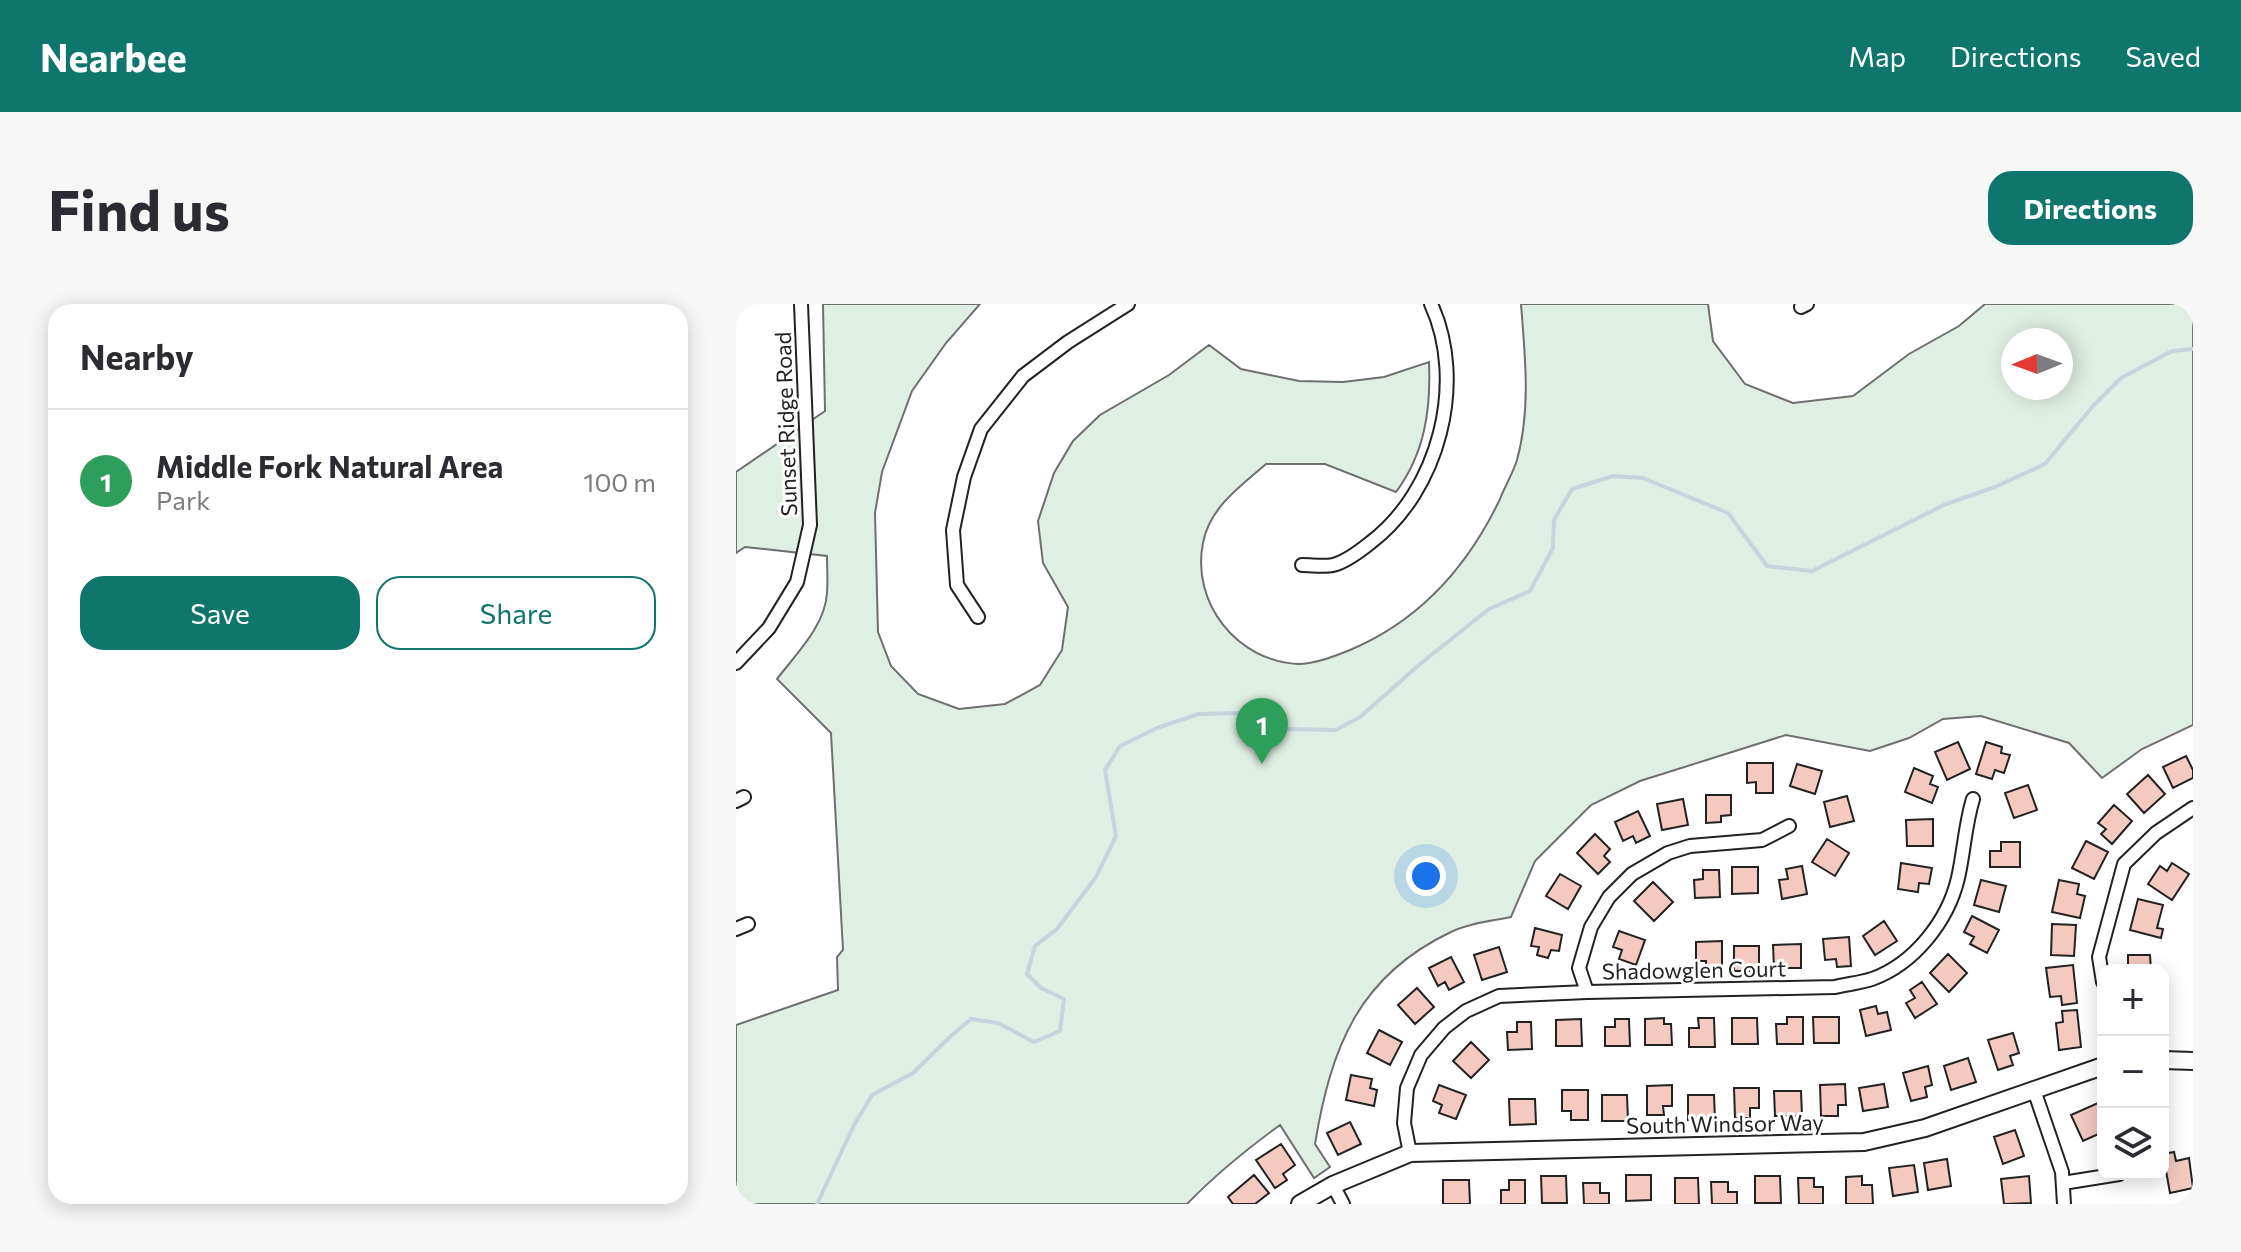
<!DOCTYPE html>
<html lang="en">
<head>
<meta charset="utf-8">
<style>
	:root { --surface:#fff; --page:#f7f7f7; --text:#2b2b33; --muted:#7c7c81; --line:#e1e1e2; --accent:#0f766e }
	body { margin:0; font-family:Commissioner,sans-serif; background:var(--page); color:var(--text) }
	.controls { position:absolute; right:24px; bottom:24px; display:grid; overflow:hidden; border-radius:16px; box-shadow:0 4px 20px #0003 }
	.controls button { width:72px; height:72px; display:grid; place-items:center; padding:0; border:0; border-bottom:2px solid var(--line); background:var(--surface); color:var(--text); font:40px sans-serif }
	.compass { position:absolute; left:1265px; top:24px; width:72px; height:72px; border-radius:50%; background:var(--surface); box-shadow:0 4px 20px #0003; rotate:269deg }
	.you { position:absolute; left:690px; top:572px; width:28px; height:28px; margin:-20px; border:6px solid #fff; border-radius:50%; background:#1a73e8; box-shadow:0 0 0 12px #1a73e833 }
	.badge { display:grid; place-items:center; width:52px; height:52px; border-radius:50%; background:var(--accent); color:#fff; font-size:26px; font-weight:700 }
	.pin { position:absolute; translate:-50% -66px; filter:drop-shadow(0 2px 4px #0008) }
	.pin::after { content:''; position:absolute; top:42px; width:28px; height:24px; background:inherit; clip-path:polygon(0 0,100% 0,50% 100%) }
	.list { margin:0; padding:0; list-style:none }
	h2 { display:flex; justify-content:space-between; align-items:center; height:104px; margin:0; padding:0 32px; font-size:34px }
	h2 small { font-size:26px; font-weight:400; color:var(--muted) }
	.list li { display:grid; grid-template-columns:52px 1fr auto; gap:24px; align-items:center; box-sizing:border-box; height:144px; padding:0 32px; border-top:2px solid var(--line) }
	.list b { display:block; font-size:30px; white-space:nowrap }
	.list p { margin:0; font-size:26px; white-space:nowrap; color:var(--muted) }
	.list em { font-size:26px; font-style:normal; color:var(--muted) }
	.actions { display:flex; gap:16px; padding:24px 32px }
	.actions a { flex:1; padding:18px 0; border:2px solid var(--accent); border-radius:24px; text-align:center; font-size:28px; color:var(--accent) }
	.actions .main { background:var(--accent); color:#fff }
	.icon { flex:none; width:44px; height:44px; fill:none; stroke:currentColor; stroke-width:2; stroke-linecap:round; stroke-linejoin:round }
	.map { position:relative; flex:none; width:1457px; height:900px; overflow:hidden; border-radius:24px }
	header { display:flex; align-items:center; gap:48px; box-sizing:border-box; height:112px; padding:0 40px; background:var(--accent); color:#fff }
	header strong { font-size:38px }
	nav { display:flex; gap:44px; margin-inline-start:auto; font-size:28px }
	.intro { display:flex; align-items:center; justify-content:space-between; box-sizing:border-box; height:192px; padding:0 48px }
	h1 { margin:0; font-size:56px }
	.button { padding:20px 36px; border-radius:24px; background:var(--accent); color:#fff; font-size:28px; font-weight:700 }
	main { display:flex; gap:48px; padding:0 48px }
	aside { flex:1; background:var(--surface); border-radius:24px; box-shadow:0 4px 20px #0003 }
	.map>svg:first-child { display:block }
	.green { fill:#e0efe3; stroke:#6f6f6f; stroke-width:2; fill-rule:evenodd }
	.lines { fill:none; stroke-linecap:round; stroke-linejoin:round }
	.stream { stroke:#c7d3dd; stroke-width:4 }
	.building { fill:#f3c9c0; stroke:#222; stroke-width:2 }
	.street-casing { stroke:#222; stroke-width:16 }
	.secondary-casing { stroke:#222; stroke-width:20 }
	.street { stroke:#fff; stroke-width:12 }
	.secondary { stroke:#fff; stroke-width:16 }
	.labels { text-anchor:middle; stroke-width:6; stroke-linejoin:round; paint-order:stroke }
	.street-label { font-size:22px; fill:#222; stroke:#fff }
</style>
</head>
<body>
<header>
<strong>Nearbee</strong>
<nav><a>Map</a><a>Directions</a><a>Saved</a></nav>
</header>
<div class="intro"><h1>Find us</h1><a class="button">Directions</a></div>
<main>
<aside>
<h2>Nearby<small></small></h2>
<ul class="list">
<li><span class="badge" style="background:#2e9e5b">1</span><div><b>Middle Fork Natural Area</b><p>Park</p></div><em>100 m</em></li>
</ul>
<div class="actions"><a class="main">Save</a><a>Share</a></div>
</aside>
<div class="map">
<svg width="1457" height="900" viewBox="0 0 1457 900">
	<rect width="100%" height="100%" fill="#fff"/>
	<path class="green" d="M 87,0 L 244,0 L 210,39 L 176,87 L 146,168 L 139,209 L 142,328 L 155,362 L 182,390 L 223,405 L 269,400 L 304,381 L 326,346 L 332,303 L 307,259 L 302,217 L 318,169 L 337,137 L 364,111 L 433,71 L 473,41 L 505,65 L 563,77 L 607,78 L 648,73 L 693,58 C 695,105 689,149 660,188 L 589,160 L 530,160 C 505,182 473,204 467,239 C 455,299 501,357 562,360 C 579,360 599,352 614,346 C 683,317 732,262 764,195 C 769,182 777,169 781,156 C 795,105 789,52 785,0 L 972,0 L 977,37 L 1009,80 L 1057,99 L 1117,92 L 1173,50 L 1223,22 L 1249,0 L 1457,0 L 1457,421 L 1406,445 L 1366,474 L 1333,439 L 1245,412 L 1207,415 L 1173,434 L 1134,447 L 1050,431 L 904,477 L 855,501 L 799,557 L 775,613 C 756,617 733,619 715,628 C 622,672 595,744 579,840 L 594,863 L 578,874 L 544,821 C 511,845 480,870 451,900 L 0,900 L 0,721 L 102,686 L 101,653 L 107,646 L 95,429 L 41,375 C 60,350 89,322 91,289 C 92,277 91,264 91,252 L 9,243 L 0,249 L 0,168 L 89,107 ZM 1277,36 L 1325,36 L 1325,84 L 1277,84 Z"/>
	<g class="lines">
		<path class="stream" d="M 81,900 L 118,821 L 136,791 L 177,769 L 216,731 L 235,715 L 262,719 L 298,738 L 324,727 L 328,695 L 305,684 L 291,670 L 299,642 L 321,625 L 360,573 L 380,532 L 369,466 L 384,442 L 421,424 L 463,410 L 505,409 L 547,425 L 600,426 L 624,413 L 684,360 L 753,305 L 794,287 L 817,244 L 818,216 L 836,185 L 877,172 L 907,174 L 992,209 L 1031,262 L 1076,267 L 1210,200 L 1259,183 L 1309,160 L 1357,102 L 1385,74 L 1436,47 L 1457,45"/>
	</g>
	<path class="building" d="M 1222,438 L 1234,465 L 1211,476 L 1199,448 Z
		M 1250,438 L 1266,443 L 1265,449 L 1274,451 L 1268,469 L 1259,466 L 1256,475 L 1240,470 Z
		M 1450,452 L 1457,466 L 1457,474 L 1437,484 L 1427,463 Z
		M 1011,459 L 1037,459 L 1037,489 L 1020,489 L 1020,478 L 1011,479 Z
		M 1061,460 L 1086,467 L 1079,490 L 1054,482 Z
		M 1178,464 L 1197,472 L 1194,480 L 1202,483 L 1196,499 L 1169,488 Z
		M 1412,471 L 1429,490 L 1408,509 L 1391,490 Z
		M 1292,481 L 1301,506 L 1278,514 L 1269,489 Z
		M 970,491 L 995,491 L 995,511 L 985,512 L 985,518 L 970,519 Z
		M 1111,492 L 1118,517 L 1094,523 L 1088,498 Z
		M 947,495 L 952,521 L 926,526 L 921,500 Z
		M 1378,501 L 1396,517 L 1376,540 L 1365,530 L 1370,525 L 1362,519 Z
		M 902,507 L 914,532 L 900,539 L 897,532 L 887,537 L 879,518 Z
		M 1197,515 L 1197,542 L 1171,542 L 1170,516 Z
		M 859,530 L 874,545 L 868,552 L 874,558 L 862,570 L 841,549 Z
		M 1091,535 L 1113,549 L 1099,572 L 1076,558 Z
		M 1350,537 L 1372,548 L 1358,575 L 1336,564 Z
		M 1265,538 L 1284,538 L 1284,563 L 1254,563 L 1254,547 L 1265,547 Z
		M 1165,559 L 1196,564 L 1193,580 L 1183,579 L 1182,588 L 1162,585 Z
		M 1436,559 L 1453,570 L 1436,596 L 1412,580 L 1424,562 L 1431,567 Z
		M 1066,562 L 1071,590 L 1046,595 L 1043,576 L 1052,575 L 1050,565 Z
		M 996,563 L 1022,563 L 1022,589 L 996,590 Z
		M 967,566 L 983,566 L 984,593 L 959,594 L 958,576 L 967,575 Z
		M 824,570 L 845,582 L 832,605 L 810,592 Z
		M 1245,576 L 1270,582 L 1263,608 L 1238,601 Z
		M 1323,576 L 1343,580 L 1341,590 L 1349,592 L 1344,614 L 1316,608 Z
		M 917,578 L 937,598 L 918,617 L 898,597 Z
		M 1402,595 L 1427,601 L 1421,624 L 1427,625 L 1425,634 L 1394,626 Z
		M 1236,612 L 1263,626 L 1251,649 L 1234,640 L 1238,633 L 1228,628 Z
		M 1148,617 L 1161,637 L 1139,651 L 1127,632 Z
		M 1316,620 L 1340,621 L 1338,652 L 1315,651 Z
		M 799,624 L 826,631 L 823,647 L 815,646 L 812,654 L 801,651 L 803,643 L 795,642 Z
		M 883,627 L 909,636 L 900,661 L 883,655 L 886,646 L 877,643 Z
		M 1113,633 L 1115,662 L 1101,663 L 1100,655 L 1089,656 L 1087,635 Z
		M 986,637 L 986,666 L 970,666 L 970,657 L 960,657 L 960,638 Z
		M 1065,640 L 1065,664 L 1038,664 L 1037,641 Z
		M 998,642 L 1023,642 L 1023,667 L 998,667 Z
		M 763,643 L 771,668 L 746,676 L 738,651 Z
		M 1212,650 L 1231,669 L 1213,688 L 1194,669 Z
		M 1392,651 L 1414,651 L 1415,666 L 1392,666 Z
		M 715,653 L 728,678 L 713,686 L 709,678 L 702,682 L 693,664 Z
		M 1337,661 L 1341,699 L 1326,701 L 1325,692 L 1314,693 L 1310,664 Z
		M 1186,678 L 1201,700 L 1179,714 L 1170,699 L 1179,694 L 1174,686 Z
		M 681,684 L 698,703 L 679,720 L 662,701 Z
		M 1140,702 L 1142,710 L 1151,708 L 1155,726 L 1130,732 L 1124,706 Z
		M 1341,706 L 1345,743 L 1323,746 L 1320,719 L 1327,718 L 1326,707 Z
		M 1051,713 L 1067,713 L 1067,740 L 1041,740 L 1040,720 L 1051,720 Z
		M 1077,713 L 1103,713 L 1103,739 L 1078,739 Z
		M 928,714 L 928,720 L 935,720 L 936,741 L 909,741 L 909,715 Z
		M 962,714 L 978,714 L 979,743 L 953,743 L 953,724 L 963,724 Z
		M 996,714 L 1021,714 L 1022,740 L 996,740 Z
		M 845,715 L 846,742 L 820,742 L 820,716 Z
		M 879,715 L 893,715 L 894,742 L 869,742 L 869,723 L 879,723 Z
		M 781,718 L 795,718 L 796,745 L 772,746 L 771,728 L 781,728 Z
		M 643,726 L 666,738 L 654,761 L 631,749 Z
		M 1277,729 L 1283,749 L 1274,752 L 1277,761 L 1262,766 L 1252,736 Z
		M 735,738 L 753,756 L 735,774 L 717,757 Z
		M 1232,754 L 1240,778 L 1215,786 L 1208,762 Z
		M 1192,762 L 1196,781 L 1189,783 L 1191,793 L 1175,797 L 1167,769 Z
		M 615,771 L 636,775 L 634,784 L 641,786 L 638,802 L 610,796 Z
		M 1109,780 L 1110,801 L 1102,801 L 1102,812 L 1085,812 L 1084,781 Z
		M 1148,780 L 1152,803 L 1127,807 L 1123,784 Z
		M 703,781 L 730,791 L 720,815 L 703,809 L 706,801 L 697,797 Z
		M 936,781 L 936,802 L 927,802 L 928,811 L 911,811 L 911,782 Z
		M 998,784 L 1023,784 L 1023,804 L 1014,804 L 1014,814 L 999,814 Z
		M 826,786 L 852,786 L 852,816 L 835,816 L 835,807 L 826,807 Z
		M 1038,787 L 1065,787 L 1066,812 L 1039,812 Z
		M 866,791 L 891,791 L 892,817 L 866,817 Z
		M 952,791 L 978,791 L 979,816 L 952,816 Z
		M 773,795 L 799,795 L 800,820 L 774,821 Z
		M 1362,799 L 1367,809 L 1367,828 L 1347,837 L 1335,811 Z
		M 614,818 L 625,840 L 602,851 L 591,829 Z
		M 1279,826 L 1288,852 L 1267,860 L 1258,833 Z
		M 545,840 L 559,861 L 547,870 L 551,876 L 539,884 L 520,856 Z
		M 1438,848 L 1440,857 L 1453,854 L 1457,884 L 1434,889 L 1427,850 Z
		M 1211,855 L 1215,882 L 1192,886 L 1188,859 Z
		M 1178,861 L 1182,888 L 1157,892 L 1153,864 Z
		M 518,871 L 533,889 L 519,900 L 497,900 L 492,893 Z
		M 890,871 L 915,871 L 915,896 L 890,897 Z
		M 805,872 L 830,872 L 831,899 L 806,899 Z
		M 1019,872 L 1044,872 L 1045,899 L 1019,899 Z
		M 1126,872 L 1126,881 L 1136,881 L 1137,900 L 1110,900 L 1110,873 Z
		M 1293,872 L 1295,899 L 1268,900 L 1265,875 Z
		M 939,874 L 962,874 L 963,900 L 939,900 Z
		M 1062,874 L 1078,874 L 1078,883 L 1087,883 L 1087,900 L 1063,900 Z
		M 707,876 L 733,876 L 734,900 L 707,900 Z
		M 773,876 L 789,876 L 789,900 L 765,900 L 765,886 L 773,886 Z
		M 975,878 L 992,878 L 992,888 L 1001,888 L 1001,900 L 976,900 Z
		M 847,879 L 864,879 L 864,889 L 873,889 L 873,900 L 848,900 Z"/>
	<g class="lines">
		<defs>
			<path id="street" d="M 1065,3 L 1071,0
				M 566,261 C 576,261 588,263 597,261 C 610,258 624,247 634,239 C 703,187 731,78 695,0
				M 242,313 L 221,281 L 217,226 L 228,173 L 245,125 L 287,72 L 332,38 L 392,0
				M 0,359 L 33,324 L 61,278 L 74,221 L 65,0
				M 0,497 L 8,493
				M 0,625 L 12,620
				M 1367,678 L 1363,653 L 1388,560 L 1420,529 L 1457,504
				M 851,688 L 843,664 L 855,623 L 873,593 L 896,570 L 932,549 L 954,542 L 1026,536 L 1053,522
				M 1298,786 L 1326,868 L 1328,900
				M 674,849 L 668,819 L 671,784 L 685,751 L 708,724 L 730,707 L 763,692 L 851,688 L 1099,683 C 1111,680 1124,679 1136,675 C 1178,660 1212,617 1222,574 C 1228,548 1229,521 1237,495
				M 1327,879 L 1383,870
				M 597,881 L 607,900"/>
			<path id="secondary" d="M 1427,756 L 1457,757
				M 564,900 L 597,881 L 674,849 L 1128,838 L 1189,824 L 1367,762"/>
		</defs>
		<use href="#street" class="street-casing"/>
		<use href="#secondary" class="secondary-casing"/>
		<use href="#street" class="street"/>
		<use href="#secondary" class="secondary"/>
	</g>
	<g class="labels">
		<g class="street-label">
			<text transform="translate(50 120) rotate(-92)" y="8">Sunset Ridge Road</text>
			<text transform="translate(958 666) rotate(-1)" y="8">Shadowglen Court</text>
			<text transform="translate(989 820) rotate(-1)" y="8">South Windsor Way</text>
		</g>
	</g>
</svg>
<div class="controls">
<button>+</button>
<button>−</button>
<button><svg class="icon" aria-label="layers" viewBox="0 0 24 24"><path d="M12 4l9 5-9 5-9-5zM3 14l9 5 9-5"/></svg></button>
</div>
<svg class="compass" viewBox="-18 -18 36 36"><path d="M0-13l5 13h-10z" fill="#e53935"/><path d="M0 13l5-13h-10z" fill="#7c7c81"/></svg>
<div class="you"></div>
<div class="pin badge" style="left:526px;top:460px;background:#2e9e5b">1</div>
</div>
</main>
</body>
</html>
